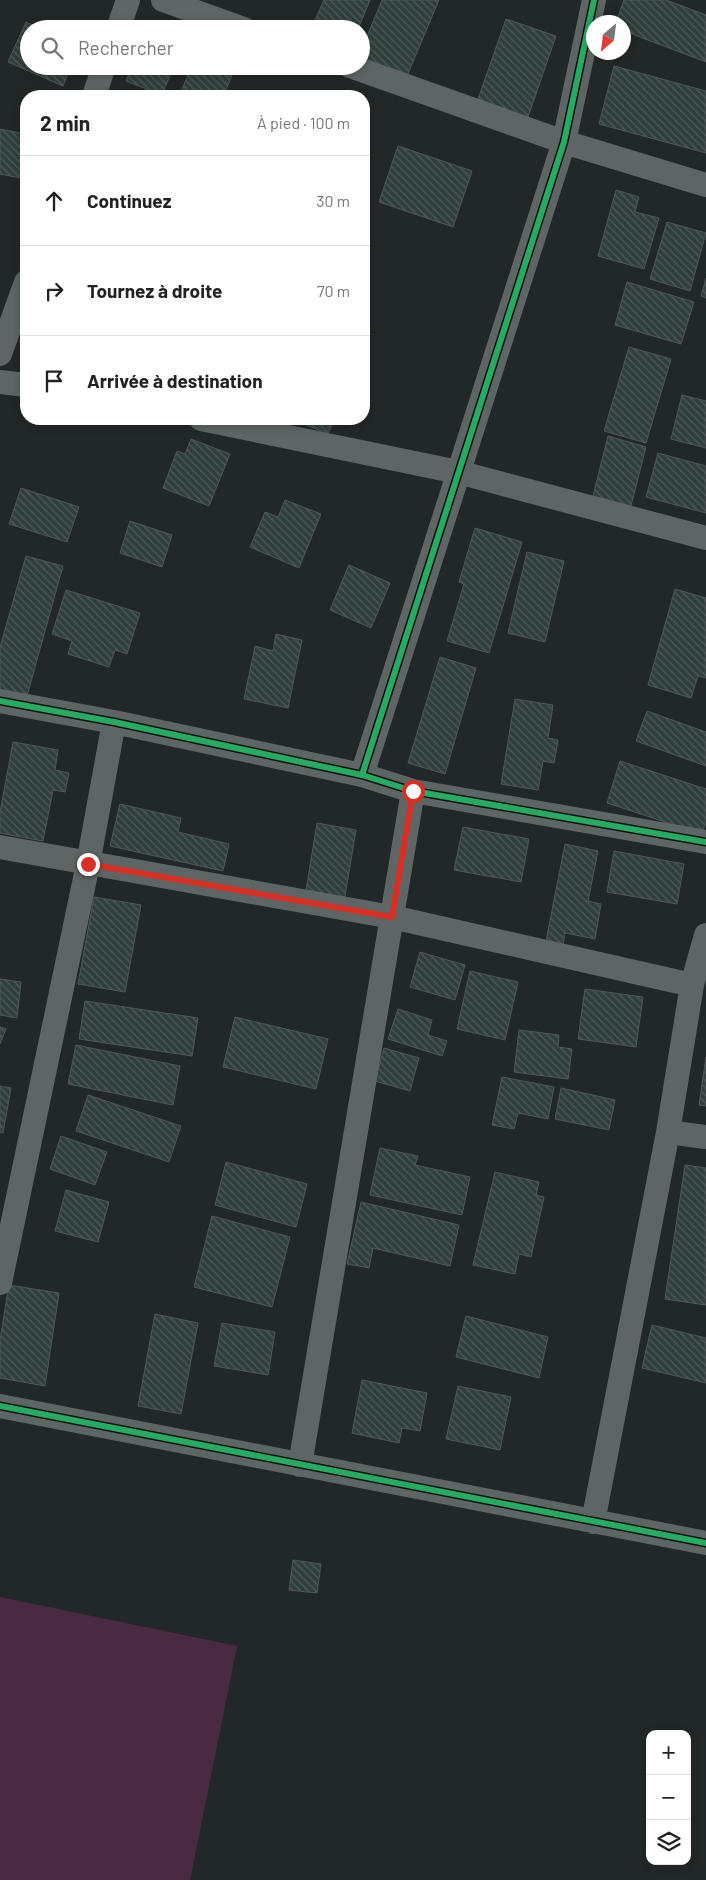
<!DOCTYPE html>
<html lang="fr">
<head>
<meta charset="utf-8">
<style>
	:root { --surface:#fff; --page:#f6f6f6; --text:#222; --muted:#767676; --line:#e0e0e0 }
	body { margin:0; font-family:Barlow,sans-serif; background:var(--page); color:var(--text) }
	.controls { position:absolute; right:15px; bottom:15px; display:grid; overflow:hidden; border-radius:10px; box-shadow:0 2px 8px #0003 }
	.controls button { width:45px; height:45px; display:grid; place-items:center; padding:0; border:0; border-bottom:1px solid var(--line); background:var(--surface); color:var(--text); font:25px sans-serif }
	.compass { position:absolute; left:586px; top:15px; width:45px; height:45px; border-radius:50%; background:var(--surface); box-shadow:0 2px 8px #0003; rotate:208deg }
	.stop { position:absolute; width:15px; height:15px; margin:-11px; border:4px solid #d93025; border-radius:50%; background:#fff }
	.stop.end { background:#d93025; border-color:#fff; box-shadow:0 1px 5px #0008 }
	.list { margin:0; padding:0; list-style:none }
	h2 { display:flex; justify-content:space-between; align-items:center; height:65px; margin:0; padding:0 20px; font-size:21px }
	h2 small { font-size:16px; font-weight:400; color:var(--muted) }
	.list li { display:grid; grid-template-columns:32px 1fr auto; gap:15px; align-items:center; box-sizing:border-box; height:90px; padding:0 20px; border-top:1px solid var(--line) }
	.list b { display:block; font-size:19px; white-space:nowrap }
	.list em { font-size:16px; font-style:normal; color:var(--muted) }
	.icon { flex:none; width:28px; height:28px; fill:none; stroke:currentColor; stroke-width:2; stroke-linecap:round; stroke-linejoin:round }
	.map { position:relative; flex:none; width:706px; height:1880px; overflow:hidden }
	.search { position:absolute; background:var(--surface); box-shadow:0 2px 8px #0003; left:20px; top:20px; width:350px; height:55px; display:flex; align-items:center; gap:12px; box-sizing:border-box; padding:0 18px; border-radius:28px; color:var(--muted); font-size:19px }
	.panel { position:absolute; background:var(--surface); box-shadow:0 2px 8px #0003; left:20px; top:90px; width:350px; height:335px; border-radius:20px }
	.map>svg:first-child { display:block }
	.pitch { fill:#492a42 }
	.building { fill:url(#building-back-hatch); stroke:#525756 }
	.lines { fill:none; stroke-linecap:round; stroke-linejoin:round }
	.minor { stroke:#5d6664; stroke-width:24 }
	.cycleway-casing { stroke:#0d1211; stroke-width:9 }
	.cycleway { stroke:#26ab63; stroke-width:6 }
	.route { stroke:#d93025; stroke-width:6 }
</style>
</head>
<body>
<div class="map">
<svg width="706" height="1880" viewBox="0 0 706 1880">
	<defs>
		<pattern id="building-back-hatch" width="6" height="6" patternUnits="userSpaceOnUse" patternTransform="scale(1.25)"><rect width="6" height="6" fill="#303f3d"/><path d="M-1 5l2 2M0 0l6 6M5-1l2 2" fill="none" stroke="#4e5b59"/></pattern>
	</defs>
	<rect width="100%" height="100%" fill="#222727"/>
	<path class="pitch" d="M 0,1597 L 237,1646 L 190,1880 L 0,1880 Z"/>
	<path class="building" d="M 324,0 L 370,0 L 358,29 L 311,29 Z
		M 382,0 L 439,0 L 407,76 L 361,57 L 361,51 Z
		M 624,0 L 666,0 L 706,15 L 706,62 L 624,31 L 624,22 L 616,22 Z
		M 506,19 L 556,36 L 528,117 L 478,99 Z
		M 26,22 L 41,29 L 29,29 L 29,66 L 71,66 L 63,86 L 8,62 Z
		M 132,66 L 174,66 L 162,95 L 126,81 Z
		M 192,66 L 210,66 L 232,76 L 223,96 L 179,96 Z
		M 614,66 L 706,91 L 706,153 L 599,124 Z
		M 0,129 L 26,134 L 26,179 L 0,174 Z
		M 398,146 L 472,171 L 453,227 L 379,202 Z
		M 616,190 L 639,197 L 635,212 L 659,218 L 644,269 L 598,256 Z
		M 667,222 L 706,233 L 690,291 L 650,279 Z
		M 706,278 L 706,298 L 701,296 Z
		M 627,282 L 694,302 L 681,344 L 615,325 Z
		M 629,347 L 671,359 L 646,443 L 604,431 Z
		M 682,395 L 706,401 L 706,448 L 671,439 Z
		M 292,419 L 334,419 L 328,434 Z
		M 608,436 L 646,447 L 631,506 L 593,496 Z
		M 191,439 L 230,454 L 209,506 L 163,488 L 177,451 L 185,454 Z
		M 658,453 L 706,466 L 706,513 L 646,497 Z
		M 21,488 L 79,507 L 67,542 L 9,524 Z
		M 285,500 L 321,514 L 299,568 L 250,547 L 265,512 L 278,517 Z
		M 130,521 L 172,535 L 162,567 L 120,553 Z
		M 475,528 L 522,542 L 489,653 L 447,641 L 464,584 L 459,582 Z
		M 527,552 L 564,561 L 545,642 L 508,633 Z
		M 26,556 L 63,566 L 27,696 L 0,689 L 0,647 Z
		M 349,565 L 390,583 L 371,628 L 330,610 Z
		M 675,589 L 706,598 L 706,678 L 698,676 L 691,698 L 648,685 Z
		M 66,590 L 140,613 L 127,654 L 115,650 L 109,667 L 68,654 L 72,641 L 52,634 Z
		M 276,634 L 302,640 L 288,708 L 244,699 L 255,646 L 273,651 Z
		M 440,657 L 476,668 L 445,774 L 408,763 Z
		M 515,699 L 553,705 L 548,738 L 558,740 L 554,763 L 543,761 L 538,790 L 501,784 Z
		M 647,711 L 706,732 L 706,766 L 636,741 Z
		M 13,742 L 58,750 L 55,770 L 69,773 L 65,792 L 53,790 L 43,841 L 0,833 L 0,812 Z
		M 620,761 L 706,789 L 706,821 L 702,834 L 607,803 Z
		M 120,804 L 181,818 L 178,832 L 229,844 L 223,871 L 110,846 Z
		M 317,823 L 356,830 L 344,902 L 305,896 Z
		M 463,827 L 529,839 L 521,882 L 454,870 Z
		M 565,844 L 598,851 L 588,901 L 601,904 L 595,939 L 565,933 L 563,945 L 546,941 Z
		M 614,851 L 684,864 L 677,904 L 607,892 Z
		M 94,897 L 141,905 L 125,992 L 78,984 Z
		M 420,952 L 465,965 L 455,1000 L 410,987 Z
		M 470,971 L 518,982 L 505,1040 L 457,1029 Z
		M 0,979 L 21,982 L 17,1018 L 0,1015 Z
		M 585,989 L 643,997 L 636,1047 L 578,1039 Z
		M 85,1001 L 198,1018 L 192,1056 L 79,1039 Z
		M 398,1009 L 432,1020 L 428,1035 L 447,1041 L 442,1056 L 388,1039 Z
		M 235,1017 L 328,1039 L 316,1089 L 223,1067 Z
		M 0,1027 L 6,1029 L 0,1044 Z
		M 519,1030 L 559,1035 L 558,1047 L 572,1049 L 568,1079 L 514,1072 Z
		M 76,1045 L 180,1066 L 173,1105 L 68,1084 Z
		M 384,1048 L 419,1058 L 410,1091 L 375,1081 Z
		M 706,1057 L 706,1106 L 699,1105 Z
		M 502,1077 L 554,1087 L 548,1119 L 518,1113 L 514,1129 L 492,1125 Z
		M 0,1086 L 11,1088 L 3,1133 L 0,1132 Z
		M 561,1088 L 615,1100 L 609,1130 L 555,1119 Z
		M 88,1095 L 181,1126 L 169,1162 L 76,1131 Z
		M 61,1136 L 107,1152 L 95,1185 L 50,1169 Z
		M 380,1148 L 418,1156 L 415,1165 L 470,1177 L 462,1215 L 370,1195 Z
		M 226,1162 L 307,1184 L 296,1227 L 215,1205 Z
		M 685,1165 L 706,1168 L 706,1305 L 665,1299 Z
		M 495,1172 L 539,1182 L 536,1195 L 544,1197 L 531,1257 L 519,1254 L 515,1274 L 473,1265 Z
		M 66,1190 L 109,1202 L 98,1242 L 55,1231 Z
		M 361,1202 L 459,1225 L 450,1266 L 373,1248 L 369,1268 L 347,1264 Z
		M 212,1216 L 290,1237 L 272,1307 L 194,1287 Z
		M 9,1285 L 59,1293 L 45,1386 L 0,1378 L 0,1340 Z
		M 155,1314 L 198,1323 L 181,1414 L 138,1406 Z
		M 466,1316 L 548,1337 L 539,1378 L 456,1357 Z
		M 222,1323 L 275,1332 L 268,1375 L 214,1366 Z
		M 652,1325 L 706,1338 L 706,1383 L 642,1368 Z
		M 362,1380 L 427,1393 L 420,1431 L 402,1428 L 399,1443 L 352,1433 Z
		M 458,1386 L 511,1397 L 500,1450 L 446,1439 Z
		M 293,1560 L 321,1564 L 317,1593 L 289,1590 Z"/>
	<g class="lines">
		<path class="minor" d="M 163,0 L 244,29
			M 118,29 L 128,0
			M 350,66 L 564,142 L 706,185
			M 94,96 L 104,66
			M 0,354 L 26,282
			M 0,382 L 26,385
			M 201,419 L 458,472 L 706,538
			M 0,701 L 114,722 L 362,775 L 413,791 L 706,842
			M 362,775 L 564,142 L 594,0
			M 0,847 L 392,917 L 692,985
			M 668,1132 L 706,1137
			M 0,1283 L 88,864 L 114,722
			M 0,1406 L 706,1543
			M 300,1465 L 413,791
			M 593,1522 L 668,1132 L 692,985 L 706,935"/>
		<defs>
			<path id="cycleway" d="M 0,701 L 114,722 L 362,775 L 413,791 L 706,842
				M 362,775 L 564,142 L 594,0
				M 0,1406 L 706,1543"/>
		</defs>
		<use href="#cycleway" class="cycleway-casing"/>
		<use href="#cycleway" class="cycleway"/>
	</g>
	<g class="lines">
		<path class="route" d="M 88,864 L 392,917 L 413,791"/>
	</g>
</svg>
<div class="controls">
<button>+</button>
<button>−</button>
<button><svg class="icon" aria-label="layers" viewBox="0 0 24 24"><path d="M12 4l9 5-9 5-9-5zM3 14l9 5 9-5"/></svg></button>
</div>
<svg class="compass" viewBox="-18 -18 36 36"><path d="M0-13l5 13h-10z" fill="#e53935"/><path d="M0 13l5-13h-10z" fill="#767676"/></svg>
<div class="stop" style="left:413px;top:791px"></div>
<div class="stop end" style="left:88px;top:864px"></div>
<div class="search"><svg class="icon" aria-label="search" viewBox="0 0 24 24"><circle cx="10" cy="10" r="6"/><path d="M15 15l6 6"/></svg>Rechercher</div>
<section class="panel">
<h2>2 min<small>À pied · 100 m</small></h2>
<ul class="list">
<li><svg class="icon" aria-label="ahead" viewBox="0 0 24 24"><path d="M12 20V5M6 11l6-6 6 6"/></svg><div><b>Continuez</b></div><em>30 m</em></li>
<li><svg class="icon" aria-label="right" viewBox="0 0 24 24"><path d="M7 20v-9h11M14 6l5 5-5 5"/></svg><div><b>Tournez à droite</b></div><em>70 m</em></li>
<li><svg class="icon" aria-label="arrive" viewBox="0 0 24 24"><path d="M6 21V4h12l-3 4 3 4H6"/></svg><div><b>Arrivée à destination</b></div></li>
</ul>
</section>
</div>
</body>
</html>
